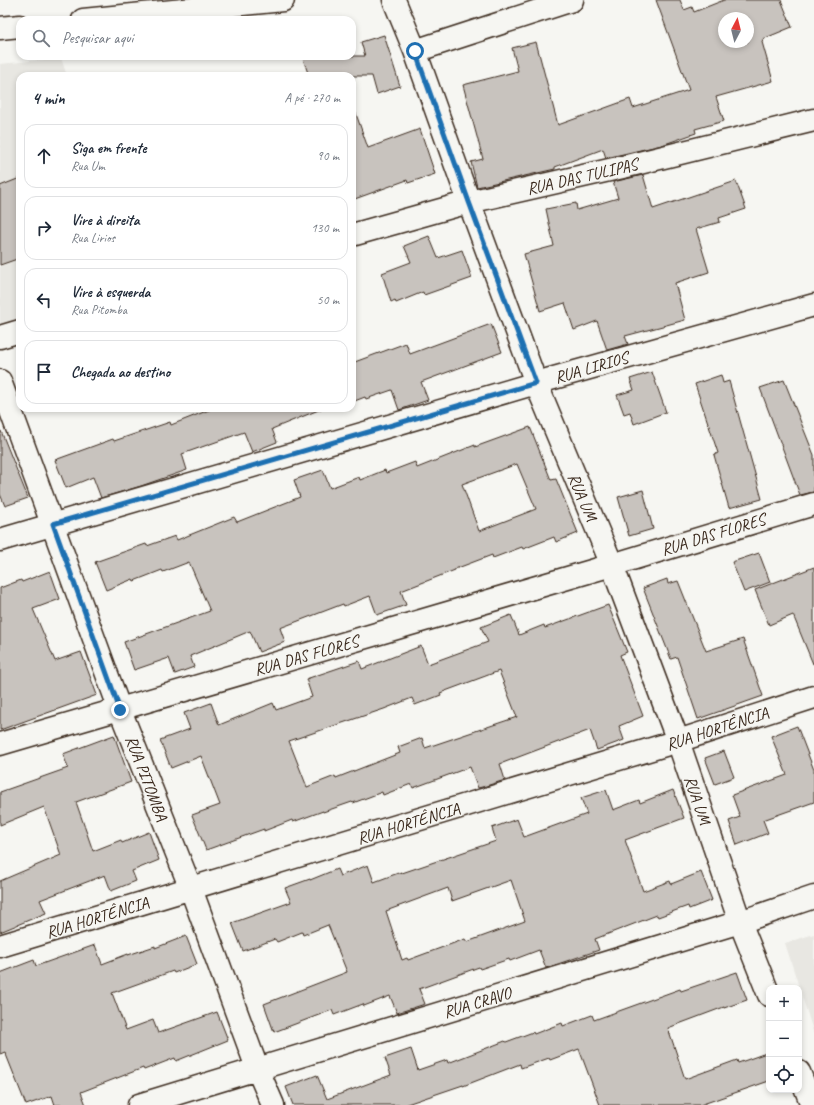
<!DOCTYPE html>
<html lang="pt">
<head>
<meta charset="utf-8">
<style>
	:root { --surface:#fff; --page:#f6f6f7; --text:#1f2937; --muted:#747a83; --line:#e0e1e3 }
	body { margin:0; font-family:Caveat,sans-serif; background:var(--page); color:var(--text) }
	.controls { position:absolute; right:12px; bottom:12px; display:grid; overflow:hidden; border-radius:8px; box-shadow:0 2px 6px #0003 }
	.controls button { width:36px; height:36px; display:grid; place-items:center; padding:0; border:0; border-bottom:1px solid var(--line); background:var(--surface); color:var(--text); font:20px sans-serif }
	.compass { position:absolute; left:718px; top:12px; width:36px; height:36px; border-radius:50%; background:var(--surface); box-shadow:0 2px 6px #0003; rotate:7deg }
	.stop { position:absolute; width:12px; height:12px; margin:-9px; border:3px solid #1f6fb2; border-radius:50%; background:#fff }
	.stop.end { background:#1f6fb2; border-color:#fff; box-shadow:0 1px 4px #0008 }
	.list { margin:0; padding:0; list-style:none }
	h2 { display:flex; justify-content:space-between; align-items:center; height:52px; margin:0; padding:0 16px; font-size:17px }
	h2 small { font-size:13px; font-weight:400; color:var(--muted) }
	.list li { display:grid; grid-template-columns:26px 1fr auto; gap:12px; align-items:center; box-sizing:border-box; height:64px; margin:0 8px 8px; padding:0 8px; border:1px solid var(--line); border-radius:12px }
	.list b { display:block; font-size:15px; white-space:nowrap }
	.list p { margin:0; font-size:13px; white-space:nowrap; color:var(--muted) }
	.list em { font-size:13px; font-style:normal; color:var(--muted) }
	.icon { flex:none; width:22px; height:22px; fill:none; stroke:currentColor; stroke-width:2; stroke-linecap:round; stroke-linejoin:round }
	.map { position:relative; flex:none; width:814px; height:1105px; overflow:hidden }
	.search { position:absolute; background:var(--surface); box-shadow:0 2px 6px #0003; left:16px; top:16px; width:340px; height:44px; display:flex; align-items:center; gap:10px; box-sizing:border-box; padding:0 14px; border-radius:12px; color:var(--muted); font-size:15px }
	.panel { position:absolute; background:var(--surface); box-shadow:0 2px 6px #0003; left:16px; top:72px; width:340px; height:340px; border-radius:12px }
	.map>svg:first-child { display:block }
	.built { fill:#e8e7e2 }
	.building { fill:#c8c3be; stroke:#3b2a1e; fill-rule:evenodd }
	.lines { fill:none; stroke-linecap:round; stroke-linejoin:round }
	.street-casing { stroke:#3b2a1e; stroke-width:25 }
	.street { stroke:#f6f6f2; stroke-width:22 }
	.route { stroke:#1f6fb2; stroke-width:5 }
	.labels { text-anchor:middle; stroke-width:3; stroke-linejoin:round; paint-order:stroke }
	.street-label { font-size:17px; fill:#3b2a1e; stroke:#f6f6f2 }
</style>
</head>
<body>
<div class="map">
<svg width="814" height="1105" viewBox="0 0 814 1105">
	<rect width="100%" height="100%" fill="#f6f6f2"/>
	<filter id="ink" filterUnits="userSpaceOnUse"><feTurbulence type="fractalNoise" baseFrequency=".025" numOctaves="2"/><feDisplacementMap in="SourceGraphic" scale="8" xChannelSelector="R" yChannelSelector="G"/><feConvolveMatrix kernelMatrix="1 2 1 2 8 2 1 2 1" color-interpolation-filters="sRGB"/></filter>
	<g filter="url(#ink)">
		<path class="built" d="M 61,58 L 67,76 L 20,76 L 20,320 L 0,326 L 0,64 Z
			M 814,934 L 814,1034 L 785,943 Z"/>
		<path class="building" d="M 656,0 L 680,0 L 684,10 L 692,7 L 694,12 L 724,0 L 781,0 L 792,27 L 763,39 L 763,41 L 762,42 L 773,81 L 716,97 L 724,121 L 695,129 L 696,133 L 662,145 L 606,158 L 603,149 L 555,167 L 555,169 L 477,187 L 471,162 L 483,159 L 463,85 L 518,71 L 512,48 L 536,42 L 558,125 L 630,99 L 633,108 L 689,90 ZM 724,18 L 748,18 L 748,42 L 724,42 Z
			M 384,35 L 400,86 L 377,94 L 372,76 L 309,76 L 302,56 L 365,56 L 361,42 Z
			M 355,111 L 368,148 L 420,129 L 435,174 L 408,183 L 407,180 L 352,200 L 352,112 Z
			M 643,175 L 653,209 L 736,181 L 746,209 L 719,218 L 720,222 L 696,229 L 709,272 L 675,283 L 685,320 L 625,336 L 628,344 L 607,350 L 597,321 L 574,330 L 565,303 L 540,311 L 524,254 L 554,246 L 546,209 L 576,203 L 577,210 L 618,198 L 613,182 Z
			M 20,178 L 20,258 L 0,265 L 0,186 Z
			M 429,236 L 438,258 L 462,250 L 472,278 L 424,295 L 423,292 L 396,303 L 395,300 L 391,302 L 382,273 L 411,262 L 404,246 Z
			M 491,324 L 502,352 L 421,382 L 428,400 L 399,410 L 392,390 L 366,399 L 365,397 L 352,402 L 352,363 L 406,343 L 410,354 Z
			M 652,372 L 666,412 L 634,424 L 630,412 L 624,414 L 617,395 L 634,390 L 630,379 Z
			M 721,375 L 723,383 L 729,381 L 762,499 L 729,508 L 714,455 L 718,453 L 695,384 Z
			M 784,380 L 814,455 L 814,492 L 800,495 L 760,388 Z
			M 214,408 L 321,408 L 321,409 L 272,429 L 277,442 L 252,452 L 244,432 L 182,454 L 187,470 L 141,486 L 101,498 L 93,477 L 66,488 L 55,460 L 113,439 L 114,441 L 170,422 L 171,425 Z
			M 530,427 L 551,480 L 556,479 L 578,533 L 556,542 L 554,537 L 523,549 L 522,547 L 493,558 L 492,555 L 455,569 L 455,570 L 401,591 L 406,605 L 377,615 L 370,596 L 344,606 L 343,604 L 280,628 L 285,642 L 259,652 L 250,631 L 190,656 L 194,667 L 175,674 L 169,658 L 134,670 L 124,642 L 210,611 L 189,562 L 163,572 L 162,570 L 134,581 L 133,579 L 106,590 L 95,562 L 146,544 L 147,546 L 175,536 L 177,540 L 234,517 L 237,522 L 300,497 L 294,480 L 323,470 L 330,488 L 359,477 L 360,480 L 385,470 L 386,473 L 415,462 L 417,468 L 475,445 L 475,447 ZM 517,464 L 536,509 L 479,531 L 462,484 Z
			M 0,431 L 1,431 L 28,498 L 5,506 L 0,494 Z
			M 643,490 L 653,529 L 629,536 L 618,497 Z
			M 759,553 L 770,582 L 744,592 L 732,562 Z
			M 814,567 L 814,664 L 813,664 L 793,615 L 769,625 L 755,590 Z
			M 50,571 L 60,599 L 33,609 L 55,661 L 81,652 L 97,695 L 0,730 L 0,588 L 21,580 L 22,582 Z
			M 667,579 L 668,584 L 678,581 L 706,651 L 743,639 L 763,696 L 698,719 L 677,657 L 671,659 L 643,588 Z
			M 608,605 L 627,652 L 620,655 L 643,716 L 619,726 L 624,740 L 597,750 L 590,730 L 500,764 L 505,780 L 486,786 L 478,788 L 470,767 L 413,788 L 411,784 L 383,795 L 382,792 L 353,803 L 352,802 L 323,812 L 323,811 L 293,822 L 292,820 L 264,831 L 264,829 L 206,850 L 192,815 L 220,805 L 201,756 L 171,768 L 160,740 L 190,729 L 184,713 L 211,703 L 219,725 L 273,703 L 276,710 L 312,697 L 306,679 L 359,661 L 362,669 L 421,646 L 428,664 L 488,642 L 481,627 L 511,615 L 519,635 L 544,625 L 545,628 ZM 499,671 L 517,717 L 425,748 L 422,738 L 398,747 L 400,753 L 336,778 L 335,776 L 307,787 L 289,741 L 384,709 L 412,698 L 415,705 L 441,695 L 440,693 Z
			M 797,726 L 814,770 L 814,802 L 763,820 L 768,833 L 737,845 L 729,821 L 740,817 L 732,795 L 787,775 L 771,736 Z
			M 114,735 L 131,782 L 76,802 L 93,851 L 121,840 L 122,843 L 149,832 L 159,860 L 132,871 L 136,881 L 111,891 L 105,875 L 40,900 L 46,913 L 0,932 L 0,881 L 61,855 L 44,807 L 0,825 L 0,792 L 68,768 L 63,754 Z
			M 724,751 L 734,777 L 715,784 L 705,758 Z
			M 606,790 L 613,810 L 639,800 L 640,803 L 673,790 L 684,818 L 625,840 L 643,891 L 670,881 L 671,884 L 701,872 L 712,900 L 689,909 L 688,906 L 658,917 L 657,915 L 595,939 L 599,950 L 546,968 L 539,950 L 510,961 L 509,959 L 480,969 L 479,967 L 419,989 L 425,1004 L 397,1013 L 390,996 L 364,1006 L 363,1004 L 334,1015 L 332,1010 L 274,1032 L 264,1004 L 347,972 L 328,925 L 303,935 L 302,932 L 277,942 L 275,939 L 243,951 L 232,923 L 291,902 L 285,888 L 310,879 L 310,880 L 337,869 L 340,876 L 368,865 L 374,882 L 401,872 L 402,873 L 496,841 L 492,828 L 517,819 L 524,837 L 587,814 L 581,798 ZM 511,880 L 525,921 L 467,942 L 465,939 L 408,960 L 407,958 L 402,960 L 386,911 L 448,888 L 452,901 Z
			M 186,936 L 197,964 L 174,973 L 173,971 L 112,993 L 126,1030 L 153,1020 L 158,1033 L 217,1012 L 228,1040 L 176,1061 L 175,1058 L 144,1070 L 143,1068 L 81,1092 L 86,1105 L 55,1105 L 52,1096 L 26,1105 L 5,1052 L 0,1054 L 0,973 L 34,960 L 36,966 L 95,945 L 102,964 L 128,954 L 128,955 L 155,946 L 155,948 Z
			M 737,972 L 747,1000 L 724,1008 L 724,1007 L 668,1028 L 685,1079 L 737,1060 L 738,1063 L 769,1052 L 769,1081 L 700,1105 L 600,1105 L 579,1049 L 550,1060 L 549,1058 L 521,1068 L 520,1064 L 463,1086 L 463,1085 L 404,1105 L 293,1105 L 286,1087 L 317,1075 L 327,1099 L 391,1075 L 385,1058 L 411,1049 L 418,1070 L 447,1060 L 448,1063 L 505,1041 L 506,1042 L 533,1032 L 534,1034 L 562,1023 L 563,1026 L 592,1015 L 594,1020 L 680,989 L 681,991 Z"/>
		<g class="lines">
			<defs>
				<path id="street" d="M 394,0 L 415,51 L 469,202 L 536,383 L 612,565 L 678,741 L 740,922 L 769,995
					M 83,20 L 283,0
					M 0,28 L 20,26
					M 415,51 L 572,0
					M 352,235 L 469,202 L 627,166 L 814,120
					M 0,337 L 20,331
					M 0,381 L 120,710 L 191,889 L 257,1068 L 273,1105
					M 0,540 L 536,383 L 814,305
					M 0,744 L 612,565 L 814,504
					M 0,946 L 678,741 L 814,697
					M 799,1072 L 812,1105
					M 139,1105 L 740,922 L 814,897"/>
			</defs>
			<use href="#street" class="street-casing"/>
			<use href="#street" class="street"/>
		</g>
	</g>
	<g class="lines" filter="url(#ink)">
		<path class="route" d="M 120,710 L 53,524 L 536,383 L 469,202 L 415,51"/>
	</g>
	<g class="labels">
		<g class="street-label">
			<text transform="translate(582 176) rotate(-13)" y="6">RUA DAS TULIPAS</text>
			<text transform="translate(591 367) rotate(-16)" y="6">RUA LIRIOS</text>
			<text transform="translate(583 497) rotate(67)" y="6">RUA UM</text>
			<text transform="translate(713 534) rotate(-17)" y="6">RUA DAS FLORES</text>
			<text transform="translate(306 655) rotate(-16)" y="6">RUA DAS FLORES</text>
			<text transform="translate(717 728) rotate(-18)" y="6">RUA HORTÊNCIA</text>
			<text transform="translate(147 778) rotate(69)" y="6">RUA PITOMBA</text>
			<text transform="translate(698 800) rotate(71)" y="6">RUA UM</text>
			<text transform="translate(408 823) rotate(-17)" y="6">RUA HORTÊNCIA</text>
			<text transform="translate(97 917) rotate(-17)" y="6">RUA HORTÊNCIA</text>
			<text transform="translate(477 1002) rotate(-17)" y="6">RUA CRAVO</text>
		</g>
	</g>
</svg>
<div class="controls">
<button>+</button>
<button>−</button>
<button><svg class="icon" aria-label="locate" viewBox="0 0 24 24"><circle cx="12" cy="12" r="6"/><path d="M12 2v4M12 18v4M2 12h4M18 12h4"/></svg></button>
</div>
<svg class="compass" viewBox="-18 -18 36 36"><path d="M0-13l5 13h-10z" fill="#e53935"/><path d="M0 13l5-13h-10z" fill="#747a83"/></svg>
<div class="stop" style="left:415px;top:51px"></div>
<div class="stop end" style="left:120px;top:710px"></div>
<div class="search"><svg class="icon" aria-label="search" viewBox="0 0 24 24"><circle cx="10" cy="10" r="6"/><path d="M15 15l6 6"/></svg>Pesquisar aqui</div>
<section class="panel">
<h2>4 min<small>A pé · 270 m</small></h2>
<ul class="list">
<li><svg class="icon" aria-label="ahead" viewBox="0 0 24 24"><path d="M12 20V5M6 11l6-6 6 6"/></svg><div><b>Siga em frente</b><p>Rua Um</p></div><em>90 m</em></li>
<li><svg class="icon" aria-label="right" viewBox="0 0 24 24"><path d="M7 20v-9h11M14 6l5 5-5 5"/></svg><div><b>Vire à direita</b><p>Rua Lirios</p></div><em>130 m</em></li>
<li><svg class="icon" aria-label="left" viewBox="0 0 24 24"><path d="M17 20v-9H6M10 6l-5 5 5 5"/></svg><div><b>Vire à esquerda</b><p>Rua Pitomba</p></div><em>50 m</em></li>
<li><svg class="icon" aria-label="arrive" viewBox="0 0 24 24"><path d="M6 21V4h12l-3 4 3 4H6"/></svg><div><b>Chegada ao destino</b></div></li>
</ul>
</section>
</div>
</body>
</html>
